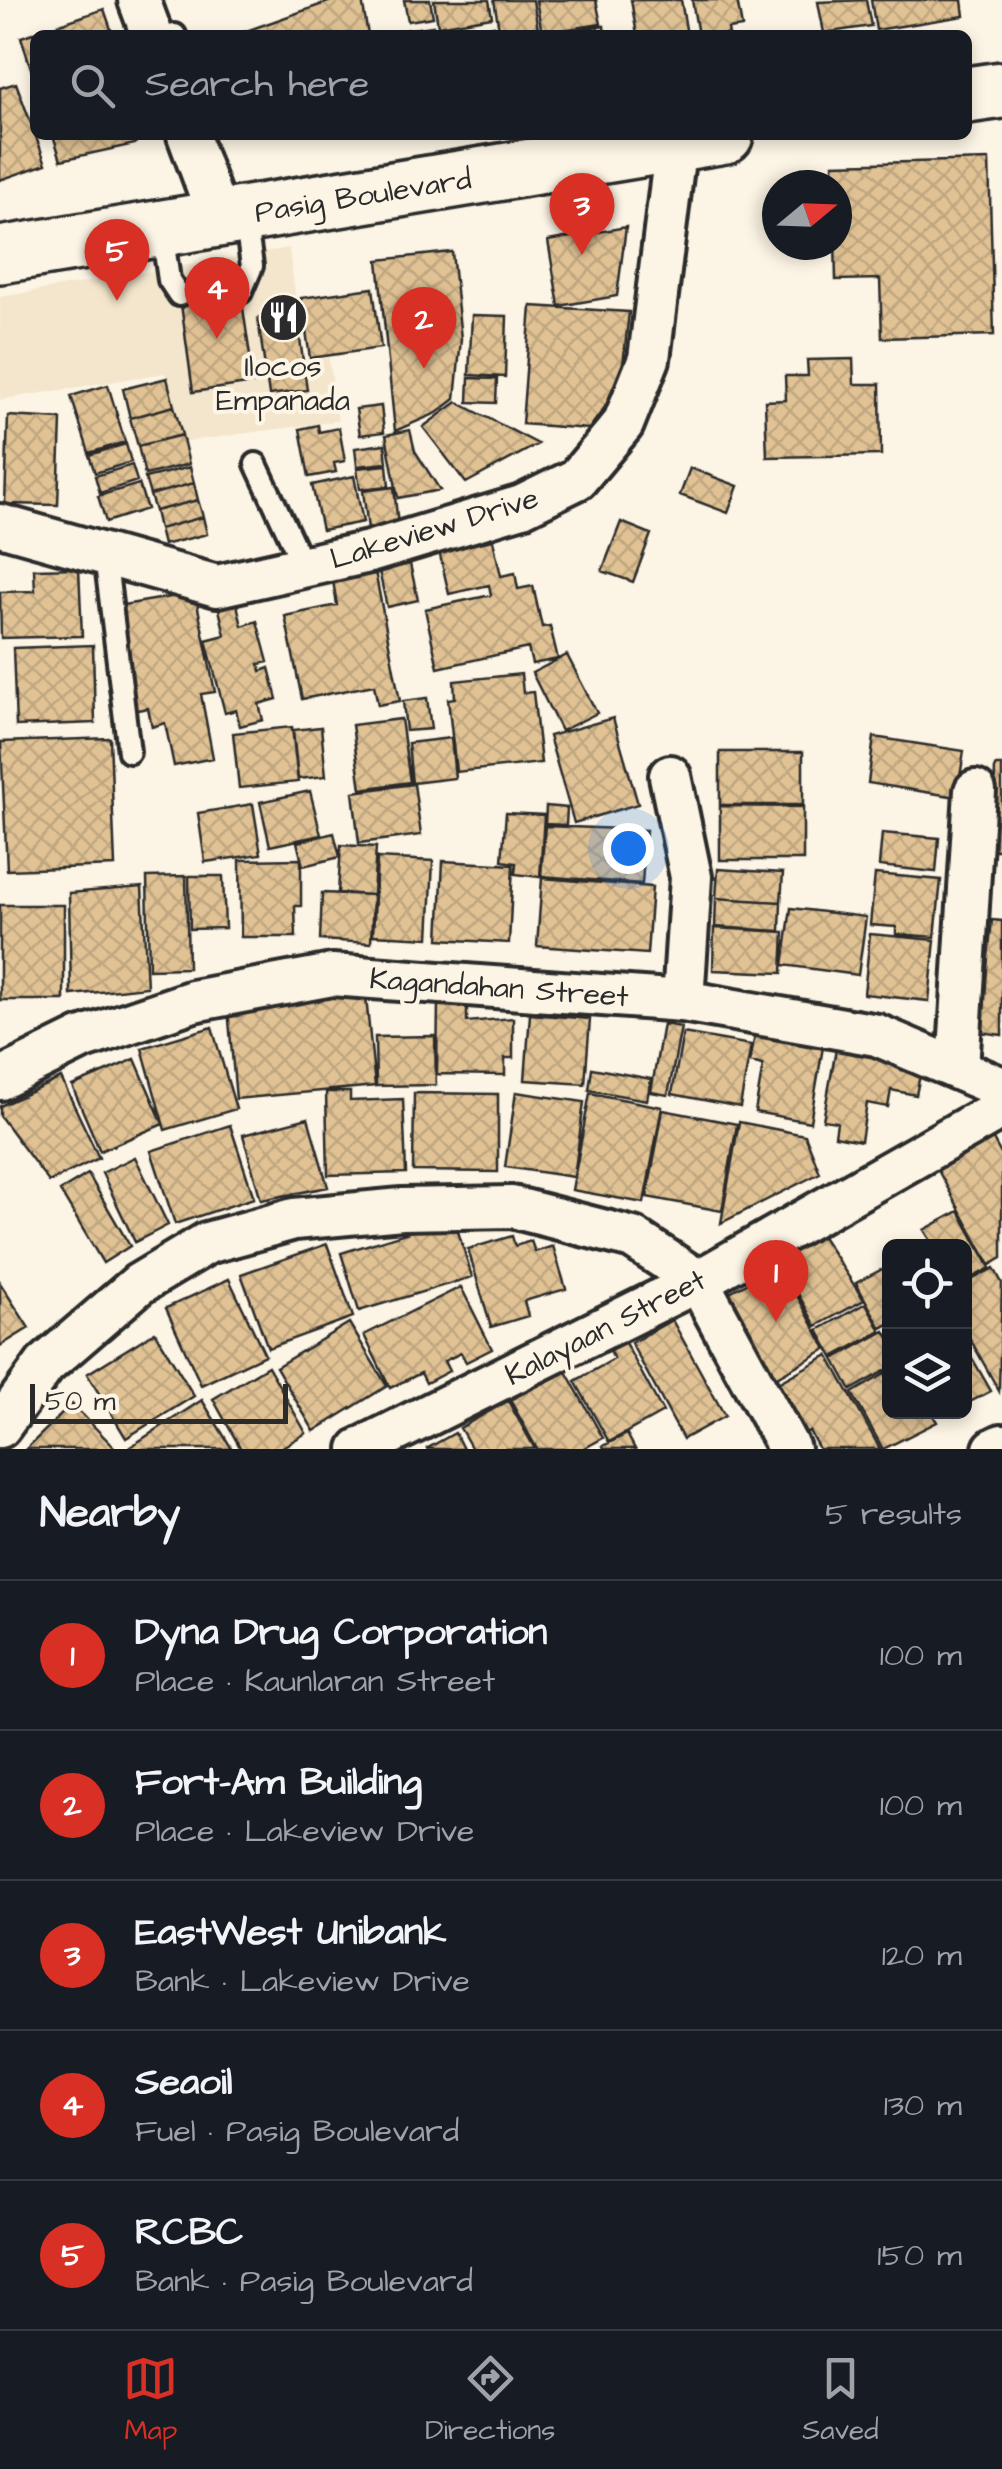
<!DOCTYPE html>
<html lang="en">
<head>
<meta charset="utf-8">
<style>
	:root { --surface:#171b24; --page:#20242c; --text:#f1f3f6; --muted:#9ea1a6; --line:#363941; --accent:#d93025 }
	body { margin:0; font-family:"Architects Daughter",sans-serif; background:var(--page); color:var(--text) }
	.controls { position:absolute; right:30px; bottom:30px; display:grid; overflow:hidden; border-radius:15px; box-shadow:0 5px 15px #0003 }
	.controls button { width:90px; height:90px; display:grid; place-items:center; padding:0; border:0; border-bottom:2px solid var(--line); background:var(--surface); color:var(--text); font:50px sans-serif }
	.compass { position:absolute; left:762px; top:170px; width:90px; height:90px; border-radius:50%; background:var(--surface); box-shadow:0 5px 15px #0003; rotate:71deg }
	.scale { position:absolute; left:30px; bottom:25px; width:258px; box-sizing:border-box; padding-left:10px; border:5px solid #2b2b2b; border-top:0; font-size:28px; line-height:35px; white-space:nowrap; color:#2b2b2b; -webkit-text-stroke:8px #fcf5e5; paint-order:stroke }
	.you { position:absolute; left:628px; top:848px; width:35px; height:35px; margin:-25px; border:8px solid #fff; border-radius:50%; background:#1a73e8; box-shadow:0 0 0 15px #1a73e833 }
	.badge { display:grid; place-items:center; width:65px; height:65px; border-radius:50%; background:var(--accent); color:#fff; font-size:32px; font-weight:700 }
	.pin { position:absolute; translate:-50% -82px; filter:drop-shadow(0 2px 5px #0008) }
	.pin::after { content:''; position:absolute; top:52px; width:35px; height:30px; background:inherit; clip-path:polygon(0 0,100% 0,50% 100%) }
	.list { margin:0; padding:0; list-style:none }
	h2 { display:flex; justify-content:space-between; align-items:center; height:130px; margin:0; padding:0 40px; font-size:42px }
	h2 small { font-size:32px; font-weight:400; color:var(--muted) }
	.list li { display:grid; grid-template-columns:65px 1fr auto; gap:30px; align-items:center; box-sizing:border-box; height:150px; padding:0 40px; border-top:2px solid var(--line) }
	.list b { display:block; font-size:38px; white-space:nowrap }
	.list p { margin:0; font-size:32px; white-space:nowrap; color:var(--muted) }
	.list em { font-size:32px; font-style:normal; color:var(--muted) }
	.icon { flex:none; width:55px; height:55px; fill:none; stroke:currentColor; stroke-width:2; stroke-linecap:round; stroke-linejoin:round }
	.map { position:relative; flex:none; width:1002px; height:1449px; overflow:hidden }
	.search { position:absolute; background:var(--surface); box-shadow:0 5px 15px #0003; left:30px; right:30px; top:30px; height:110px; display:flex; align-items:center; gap:25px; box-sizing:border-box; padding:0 35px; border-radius:15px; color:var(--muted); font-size:38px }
	.sheet { height:880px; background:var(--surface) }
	nav { display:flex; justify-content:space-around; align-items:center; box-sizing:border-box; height:140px; border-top:2px solid var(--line); background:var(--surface); font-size:28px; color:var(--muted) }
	nav a { display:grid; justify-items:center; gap:5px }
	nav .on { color:var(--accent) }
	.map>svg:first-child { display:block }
	.built { fill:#f4e6cd }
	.building { fill:url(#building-cross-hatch); stroke:#2b2b2b; stroke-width:2.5 }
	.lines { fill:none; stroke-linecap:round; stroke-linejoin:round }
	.lane-casing { stroke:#2b2b2b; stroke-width:28 }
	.street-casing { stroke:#2b2b2b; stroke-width:48 }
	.primary-casing { stroke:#2b2b2b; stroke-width:62 }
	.lane { stroke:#fcf5e5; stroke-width:20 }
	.street { stroke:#fcf5e5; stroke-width:40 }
	.primary { stroke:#fcf5e5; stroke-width:55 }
	.labels { text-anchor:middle; stroke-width:8; stroke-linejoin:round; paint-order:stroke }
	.street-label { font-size:30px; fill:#2b2b2b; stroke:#fcf5e5 }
	.poi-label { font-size:30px; fill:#2b2b2b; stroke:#fcf5e5 }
</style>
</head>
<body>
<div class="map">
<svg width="1002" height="1449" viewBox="0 0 1002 1449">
	<defs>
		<pattern id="building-cross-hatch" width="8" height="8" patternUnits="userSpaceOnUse" patternTransform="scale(2.5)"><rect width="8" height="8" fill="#e0c294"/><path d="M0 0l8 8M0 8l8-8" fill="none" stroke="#c0a780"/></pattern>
	</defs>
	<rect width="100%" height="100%" fill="#fcf5e5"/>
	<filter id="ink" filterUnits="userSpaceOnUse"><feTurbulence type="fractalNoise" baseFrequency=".01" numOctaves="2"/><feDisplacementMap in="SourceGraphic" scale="20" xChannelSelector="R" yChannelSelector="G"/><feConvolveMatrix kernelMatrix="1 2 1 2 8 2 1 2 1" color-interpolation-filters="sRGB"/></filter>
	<g filter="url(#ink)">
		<path class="built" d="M 289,248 L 304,361 L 329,358 L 338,421 L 182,442 L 165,373 L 0,400 L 0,297 Z"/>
		<path class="building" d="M 334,0 L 362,0 L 368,35 L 235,35 Z
			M 404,0 L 430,0 L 433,17 L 408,21 Z
			M 434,0 L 489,0 L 492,17 L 438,26 Z
			M 494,0 L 533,0 L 539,35 L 500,35 Z
			M 536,0 L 596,0 L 601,24 L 542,33 Z
			M 631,0 L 681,0 L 687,35 L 637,35 Z
			M 692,0 L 737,0 L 742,27 L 728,29 L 729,35 L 698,35 Z
			M 866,0 L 871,26 L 824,33 L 818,2 Z
			M 871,0 L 962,0 L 964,16 L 876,30 Z
			M 104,9 L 113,35 L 35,35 L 35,81 L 21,37 Z
			M 433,26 L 435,35 L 399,35 L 398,31 Z
			M 494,26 L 495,35 L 439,35 Z
			M 604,26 L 605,35 L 546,35 Z
			M 16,83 L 46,164 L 0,180 L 0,88 Z
			M 53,135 L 140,135 L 135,144 L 61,160 Z
			M 989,160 L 994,335 L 882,338 L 880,279 L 836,280 L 833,164 Z
			M 626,227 L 617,296 L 559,306 L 548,241 Z
			M 452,252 L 461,339 L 455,399 L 437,413 L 395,431 L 378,260 Z
			M 238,274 L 254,383 L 193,392 L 178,282 Z
			M 373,288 L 381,348 L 310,358 L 301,298 Z
			M 295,302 L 307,390 L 269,395 L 258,319 L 270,305 Z
			M 531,306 L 629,312 L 623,365 L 610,400 L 589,429 L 522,424 Z
			M 472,315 L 507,316 L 505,377 L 469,375 Z
			M 853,359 L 854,384 L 880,384 L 881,455 L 767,457 L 765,401 L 786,400 L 785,376 L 808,376 L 807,360 Z
			M 167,378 L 174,406 L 130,418 L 123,389 Z
			M 469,378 L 497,379 L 496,403 L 468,402 Z
			M 108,385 L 125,442 L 89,453 L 71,396 Z
			M 457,402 L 538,444 L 466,483 L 423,427 Z
			M 174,406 L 182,435 L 138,446 L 130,418 Z
			M 381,406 L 384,432 L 360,435 L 356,409 Z
			M 8,416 L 61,419 L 58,505 L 5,504 Z
			M 318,425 L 319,432 L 339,428 L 345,461 L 334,463 L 336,472 L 309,477 L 300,429 Z
			M 410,430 L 415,451 L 440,490 L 398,498 L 386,435 Z
			M 182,435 L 189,464 L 145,475 L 138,446 Z
			M 126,444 L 131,462 L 95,473 L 89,455 Z
			M 385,444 L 387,463 L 357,466 L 355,448 Z
			M 132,465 L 137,481 L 100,493 L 95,476 Z
			M 387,465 L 389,486 L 360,489 L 357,468 Z
			M 190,467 L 194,483 L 150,495 L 145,478 Z
			M 690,468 L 738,486 L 728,513 L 680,495 Z
			M 354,476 L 363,522 L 322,530 L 312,485 Z
			M 194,483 L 198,500 L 155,511 L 150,495 Z
			M 139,484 L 147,509 L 106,522 L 98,496 Z
			M 394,487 L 398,526 L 368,529 L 363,491 Z
			M 198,500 L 203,517 L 159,529 L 155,511 Z
			M 203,517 L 207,534 L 163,545 L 159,529 Z
			M 621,522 L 651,534 L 633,582 L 602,571 Z
			M 493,540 L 501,576 L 515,573 L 518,589 L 533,586 L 542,627 L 550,626 L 558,659 L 532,664 L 528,648 L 438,668 L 425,609 L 491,595 L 489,585 L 449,594 L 439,551 Z
			M 410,564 L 418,600 L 387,607 L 379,571 Z
			M 374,566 L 400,701 L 378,705 L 374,685 L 302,699 L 285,616 L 337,605 L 332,575 Z
			M 79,568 L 82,636 L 1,638 L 0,592 L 35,591 L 34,569 Z
			M 195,593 L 215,692 L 201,694 L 213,758 L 174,766 L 165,723 L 152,727 L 148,708 L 132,711 L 117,606 Z
			M 236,600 L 242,626 L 257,621 L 268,662 L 259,664 L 261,671 L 269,668 L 277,699 L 259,704 L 263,720 L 240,726 L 236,710 L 225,713 L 206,640 L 225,635 L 218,605 Z
			M 93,645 L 95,723 L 16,726 L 13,648 Z
			M 567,655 L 597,713 L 561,731 L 532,673 Z
			M 521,674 L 523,693 L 533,692 L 541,763 L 456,772 L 448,699 L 455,698 L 454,681 Z
			M 427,698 L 431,729 L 406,731 L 403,701 Z
			M 613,718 L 638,804 L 574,823 L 549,736 Z
			M 401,719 L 410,782 L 361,789 L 352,725 Z
			M 292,727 L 298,782 L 239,788 L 233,733 Z
			M 321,727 L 326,776 L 298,779 L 293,730 Z
			M 874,737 L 964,751 L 957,797 L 868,783 Z
			M 110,738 L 115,866 L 7,870 L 1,742 Z
			M 451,738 L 455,778 L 412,783 L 408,743 Z
			M 720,752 L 803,752 L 803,805 L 720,805 Z
			M 995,766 L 1002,766 L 1002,850 L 993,850 Z
			M 414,784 L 421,835 L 359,843 L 353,792 Z
			M 310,791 L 321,835 L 270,846 L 260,802 Z
			M 253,804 L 261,854 L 205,862 L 198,813 Z
			M 546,806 L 567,808 L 566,825 L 545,824 Z
			M 720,806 L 803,807 L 803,860 L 720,860 Z
			M 506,813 L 544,815 L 540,877 L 515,874 L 516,863 L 502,861 Z
			M 545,826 L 646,830 L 642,884 L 541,876 Z
			M 334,833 L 340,857 L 303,866 L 297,842 Z
			M 882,833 L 939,838 L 936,872 L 879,866 Z
			M 341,845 L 376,847 L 373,895 L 338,893 Z
			M 377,858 L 433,861 L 429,938 L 373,935 Z
			M 301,859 L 301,906 L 295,906 L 296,937 L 241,937 L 240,860 Z
			M 443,861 L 513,865 L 509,943 L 439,939 Z
			M 718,869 L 783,873 L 781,902 L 716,898 Z
			M 875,874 L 941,880 L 935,937 L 896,934 L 896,927 L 870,925 Z
			M 186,876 L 188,968 L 149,969 L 147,877 Z
			M 189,876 L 223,876 L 225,928 L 190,929 Z
			M 542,878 L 652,887 L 647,954 L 537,946 Z
			M 142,887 L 147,987 L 71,995 L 69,893 Z
			M 322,893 L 373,895 L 371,943 L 320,940 Z
			M 716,898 L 781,902 L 780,931 L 715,927 Z
			M 0,905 L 64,905 L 64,1000 L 0,1000 Z
			M 791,908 L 866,917 L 858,975 L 783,965 Z
			M 992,920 L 1002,921 L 1002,1035 L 980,1032 Z
			M 714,928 L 784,932 L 782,973 L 713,970 Z
			M 870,934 L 935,940 L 929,1001 L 864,994 Z
			M 289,994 L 366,997 L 375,1086 L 236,1099 L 228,1009 Z
			M 438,1000 L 467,1001 L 467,1022 L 513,1018 L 513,1058 L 505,1058 L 505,1075 L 437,1074 Z
			M 530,1014 L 590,1019 L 585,1084 L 525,1080 Z
			M 663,1024 L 681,1027 L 668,1095 L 651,1092 Z
			M 212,1027 L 236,1109 L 165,1130 L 142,1048 Z
			M 683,1033 L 751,1045 L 740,1107 L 672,1094 Z
			M 755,1034 L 823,1047 L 810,1122 L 755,1112 L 763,1065 L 750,1062 Z
			M 435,1036 L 436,1085 L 376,1086 L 375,1037 Z
			M 836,1049 L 922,1065 L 916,1095 L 891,1090 L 888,1107 L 867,1103 L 861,1141 L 835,1136 L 837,1122 L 823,1120 Z
			M 135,1059 L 163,1124 L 100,1151 L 72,1086 Z
			M 592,1068 L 651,1079 L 647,1100 L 589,1090 Z
			M 61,1078 L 99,1158 L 49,1182 L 0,1116 L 0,1106 Z
			M 326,1092 L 350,1092 L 350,1101 L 403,1099 L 406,1173 L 328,1175 Z
			M 516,1092 L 584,1102 L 574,1177 L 505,1167 Z
			M 414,1093 L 498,1094 L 498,1172 L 413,1171 Z
			M 590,1093 L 662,1107 L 644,1203 L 572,1190 Z
			M 663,1110 L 737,1124 L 722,1211 L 647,1197 Z
			M 308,1118 L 328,1187 L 261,1200 L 243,1135 Z
			M 739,1122 L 805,1135 L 820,1173 L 721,1223 Z
			M 230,1125 L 254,1198 L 175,1224 L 151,1151 Z
			M 989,1132 L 1002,1156 L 1002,1258 L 990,1265 L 934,1163 Z
			M 135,1157 L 168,1225 L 135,1242 L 102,1173 Z
			M 88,1174 L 130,1246 L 103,1263 L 60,1191 Z
			M 959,1211 L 990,1268 L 964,1282 L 964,1246 L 922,1246 L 931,1241 L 924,1230 Z
			M 454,1218 L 472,1277 L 359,1311 L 341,1253 Z
			M 821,1235 L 864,1300 L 816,1326 L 778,1258 Z
			M 512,1236 L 515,1246 L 531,1241 L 535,1252 L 553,1246 L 566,1289 L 524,1301 L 528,1316 L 491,1327 L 468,1249 Z
			M 327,1244 L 353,1317 L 268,1348 L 241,1274 Z
			M 774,1253 L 826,1349 L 773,1379 L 726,1294 L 760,1276 L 754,1264 Z
			M 890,1265 L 890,1323 L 881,1328 L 856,1283 Z
			M 994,1268 L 1002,1283 L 999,1391 L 964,1328 L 964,1284 Z
			M 229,1279 L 265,1355 L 201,1385 L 166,1308 Z
			M 0,1283 L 29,1328 L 0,1346 Z
			M 461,1287 L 492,1349 L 466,1362 L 461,1353 L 444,1361 L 449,1371 L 426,1383 L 421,1373 L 390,1388 L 364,1335 Z
			M 866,1303 L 881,1331 L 833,1357 L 818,1330 Z
			M 672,1320 L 725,1416 L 683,1439 L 631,1343 Z
			M 349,1323 L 387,1386 L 314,1431 L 276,1367 Z
			M 885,1331 L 890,1340 L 890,1368 L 851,1390 L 834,1359 Z
			M 155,1332 L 194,1396 L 126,1438 L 87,1374 Z
			M 623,1339 L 663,1412 L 609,1442 L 575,1381 L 614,1359 L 608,1348 Z
			M 964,1344 L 991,1391 L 964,1405 Z
			M 828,1355 L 880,1449 L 819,1449 L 809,1431 L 803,1434 L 776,1384 Z
			M 268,1366 L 306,1433 L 279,1449 L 241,1449 L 213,1399 Z
			M 563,1366 L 603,1438 L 583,1449 L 537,1449 L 508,1396 Z
			M 890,1371 L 890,1412 L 931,1412 L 937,1422 L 883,1449 L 852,1393 Z
			M 202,1400 L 232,1449 L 127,1449 Z
			M 508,1401 L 535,1449 L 472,1449 L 460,1428 Z
			M 72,1404 L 116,1449 L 26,1449 Z
			M 455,1433 L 463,1449 L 426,1449 Z
			M 627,1434 L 635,1449 L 604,1449 L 603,1446 Z"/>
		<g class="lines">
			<defs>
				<path id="lane" d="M 174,35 L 175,35
					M 162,231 L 169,280 L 179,295
					M 241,292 L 252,266 L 245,217
					M 256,464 L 304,567
					M 105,555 L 129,752"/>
				<path id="street" d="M 139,0 L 152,35
					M 188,135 L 219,219
					M 0,525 L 217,586 L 369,552 L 522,506 L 577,479 L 623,424 L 649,359 L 676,143
					M 670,776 L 691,877 L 683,1001
					M 958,1069 L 975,791
					M 0,1079 L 81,1039 L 193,1001 L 332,975 L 683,1001 L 877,1035 L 1002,1088
					M 0,1427 L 45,1365 L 139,1284 L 207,1243 L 294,1219 L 402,1209 L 512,1207 L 633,1238 L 698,1281 L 789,1449
					M 360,1449 L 698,1281 L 1002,1108
					M 994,1449 L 1002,1445"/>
				<path id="primary" d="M 967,95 L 1002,90
					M 0,255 L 725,135"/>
			</defs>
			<use href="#lane" class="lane-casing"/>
			<use href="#street" class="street-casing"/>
			<use href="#primary" class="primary-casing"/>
			<use href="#lane" class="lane"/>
			<use href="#street" class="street"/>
			<use href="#primary" class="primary"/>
		</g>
	</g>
	<defs>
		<symbol id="restaurant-disc" viewBox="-11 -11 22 22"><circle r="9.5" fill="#2b2b2b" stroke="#fcf5e5"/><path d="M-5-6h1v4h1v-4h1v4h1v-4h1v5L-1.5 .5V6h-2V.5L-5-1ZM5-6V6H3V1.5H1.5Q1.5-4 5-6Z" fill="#fff"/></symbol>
	</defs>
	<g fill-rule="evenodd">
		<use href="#restaurant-disc" x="256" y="290" width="55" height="55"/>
	</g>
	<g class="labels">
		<g class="street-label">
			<text transform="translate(363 195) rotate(-9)" y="10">Pasig Boulevard</text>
			<text transform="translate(434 528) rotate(-17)" y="10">Lakeview Drive</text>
			<text transform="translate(499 987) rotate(4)" y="10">Kagandahan Street</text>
			<text transform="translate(605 1327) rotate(-27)" y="10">Kalayaan Street</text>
		</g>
		<g class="poi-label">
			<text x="283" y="376">Ilocos<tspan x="283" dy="34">Empanada</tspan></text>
		</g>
	</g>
</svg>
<div class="controls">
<button><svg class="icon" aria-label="locate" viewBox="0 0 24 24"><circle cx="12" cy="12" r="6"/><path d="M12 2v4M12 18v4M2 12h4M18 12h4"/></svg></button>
<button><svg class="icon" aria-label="layers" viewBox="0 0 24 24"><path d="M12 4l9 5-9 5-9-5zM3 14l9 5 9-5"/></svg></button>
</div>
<svg class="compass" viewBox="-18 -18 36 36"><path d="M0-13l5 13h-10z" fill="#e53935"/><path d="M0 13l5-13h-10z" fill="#9ea1a6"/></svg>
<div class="scale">50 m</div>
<div class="you"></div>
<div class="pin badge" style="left:776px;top:1322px">1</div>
<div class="pin badge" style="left:424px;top:369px">2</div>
<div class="pin badge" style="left:582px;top:255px">3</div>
<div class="pin badge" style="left:217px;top:339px">4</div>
<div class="pin badge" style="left:117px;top:301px">5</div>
<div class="search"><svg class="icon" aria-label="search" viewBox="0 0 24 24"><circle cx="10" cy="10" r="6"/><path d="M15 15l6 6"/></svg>Search here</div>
</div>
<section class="sheet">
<h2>Nearby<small>5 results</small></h2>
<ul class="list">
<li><span class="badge">1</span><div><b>Dyna Drug Corporation</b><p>Place · Kaunlaran Street</p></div><em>100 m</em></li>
<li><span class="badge">2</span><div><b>Fort-Am Building</b><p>Place · Lakeview Drive</p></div><em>100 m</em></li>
<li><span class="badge">3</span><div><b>EastWest Unibank</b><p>Bank · Lakeview Drive</p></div><em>120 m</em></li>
<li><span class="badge">4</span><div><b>Seaoil</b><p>Fuel · Pasig Boulevard</p></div><em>130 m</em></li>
<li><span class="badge">5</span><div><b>RCBC</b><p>Bank · Pasig Boulevard</p></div><em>150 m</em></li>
</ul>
</section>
<nav>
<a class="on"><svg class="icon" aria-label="map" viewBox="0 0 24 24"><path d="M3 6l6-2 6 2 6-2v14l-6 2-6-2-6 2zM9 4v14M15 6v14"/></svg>Map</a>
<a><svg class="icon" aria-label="directions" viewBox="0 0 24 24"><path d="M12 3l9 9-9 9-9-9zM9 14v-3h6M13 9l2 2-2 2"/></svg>Directions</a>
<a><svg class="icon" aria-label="saved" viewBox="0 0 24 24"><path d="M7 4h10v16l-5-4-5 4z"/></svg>Saved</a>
</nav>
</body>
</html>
